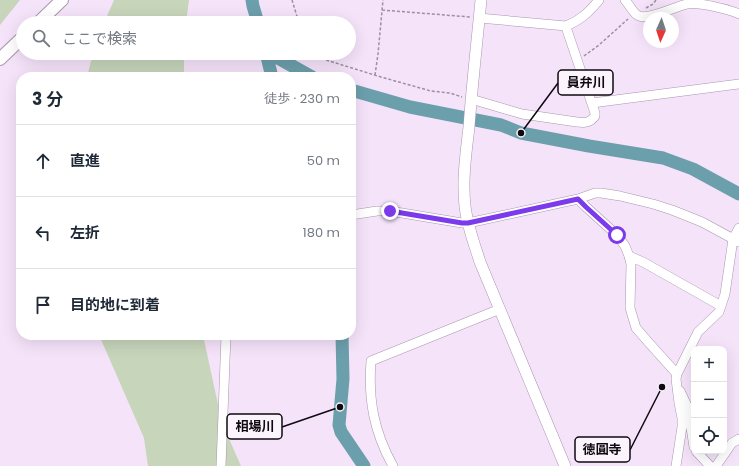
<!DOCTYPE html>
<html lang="ja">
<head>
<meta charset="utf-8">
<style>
	:root { --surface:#fff; --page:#f6f6f7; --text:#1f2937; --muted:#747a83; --line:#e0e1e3 }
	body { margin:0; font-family:Poppins,"Noto Sans JP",sans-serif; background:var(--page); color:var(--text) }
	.controls { position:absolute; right:12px; bottom:12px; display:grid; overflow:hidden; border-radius:8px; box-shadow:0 4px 16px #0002 }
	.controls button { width:36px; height:36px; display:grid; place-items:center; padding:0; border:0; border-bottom:1px solid var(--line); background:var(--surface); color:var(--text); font:20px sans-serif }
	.compass { position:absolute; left:643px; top:12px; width:36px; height:36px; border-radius:50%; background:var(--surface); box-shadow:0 4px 16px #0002; rotate:183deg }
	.stop { position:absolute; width:12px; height:12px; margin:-9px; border:3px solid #7c3aed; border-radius:50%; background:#fff }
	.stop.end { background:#7c3aed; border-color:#fff; box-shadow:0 1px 4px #0008 }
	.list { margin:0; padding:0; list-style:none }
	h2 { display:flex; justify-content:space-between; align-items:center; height:52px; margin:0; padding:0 16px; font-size:17px }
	h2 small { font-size:13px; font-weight:400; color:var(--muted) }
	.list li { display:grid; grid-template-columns:26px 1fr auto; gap:12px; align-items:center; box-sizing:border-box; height:72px; padding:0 16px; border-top:1px solid var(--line) }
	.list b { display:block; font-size:15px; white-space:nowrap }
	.list em { font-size:13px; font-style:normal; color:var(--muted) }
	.icon { flex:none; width:22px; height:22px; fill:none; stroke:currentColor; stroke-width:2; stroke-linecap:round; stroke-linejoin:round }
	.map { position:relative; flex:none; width:739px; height:466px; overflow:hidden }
	.search { position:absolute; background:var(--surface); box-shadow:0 4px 16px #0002; left:16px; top:16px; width:340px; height:44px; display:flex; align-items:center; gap:10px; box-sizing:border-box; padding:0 14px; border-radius:22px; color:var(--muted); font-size:15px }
	.panel { position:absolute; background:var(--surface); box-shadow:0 4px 16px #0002; left:16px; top:72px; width:340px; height:268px; border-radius:16px }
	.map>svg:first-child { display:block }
	.green { fill:#c7d5bb }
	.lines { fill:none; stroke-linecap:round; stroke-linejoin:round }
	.river { stroke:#6c9fac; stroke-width:13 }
	.minor-casing { stroke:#a897ad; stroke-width:10 }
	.tertiary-casing { stroke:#a897ad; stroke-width:12 }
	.secondary-casing { stroke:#a897ad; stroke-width:14 }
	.path { stroke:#9d8fa0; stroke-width:1.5; stroke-dasharray:3 2; stroke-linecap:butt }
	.minor { stroke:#fff; stroke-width:9 }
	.tertiary { stroke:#fff; stroke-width:11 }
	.secondary { stroke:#fff; stroke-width:12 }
	.route { stroke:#7c3aed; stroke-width:5 }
	.leader { fill:none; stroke:#0f0910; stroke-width:1.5 }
	.callout-dot { fill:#0f0910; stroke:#fbf4fd; stroke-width:1.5 }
	.callout { fill:#fbf4fd; stroke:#0f0910; stroke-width:1.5 }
	.callout-label { font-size:13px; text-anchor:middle; font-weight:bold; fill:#0f0910 }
</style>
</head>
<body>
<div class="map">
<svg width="739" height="466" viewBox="0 0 739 466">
	<rect width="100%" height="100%" fill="#f5e3fa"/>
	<path class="green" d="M 0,0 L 20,0 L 0,25 Z
		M 114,0 L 189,0 L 186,23 L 104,23 Z
		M 93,53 L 184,53 L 184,77 L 87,77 Z
		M 99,335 L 203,335 L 222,423 L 241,466 L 148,466 L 144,438 Z"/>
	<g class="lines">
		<path class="river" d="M 252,0 L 253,6 L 258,23
			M 266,53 L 272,77
			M 274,53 L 278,58 L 312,77
			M 351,90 L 410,107 L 501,125 L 521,133 L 589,146 L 663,158 L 693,169 L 739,194
			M 342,335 L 343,379 L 339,425 L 341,432 L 364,466"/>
		<defs>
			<path id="minor" d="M 625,0 C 630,5 633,14 639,16 C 650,20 676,6 687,4 C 699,2 728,9 739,14
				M 479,18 L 566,26 C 581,20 589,12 599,0
				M 471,99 L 522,114 L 577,122 C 585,123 590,123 595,116 L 595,113 L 567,30 L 566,26
				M 592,103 L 739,84
				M 578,199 L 586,207 L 617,235 L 625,246 L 629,256 L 631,264 L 630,308 L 636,328 L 650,344 L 677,374
				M 351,215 L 377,211 L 390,211 L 462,223 L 468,223 L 578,199 L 595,193 L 601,193 L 620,196 L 653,204 L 672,210 L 702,222 L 739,242
				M 629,256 L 643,262 L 721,306
				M 680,391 L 688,408 L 694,447
				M 696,451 L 710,466
				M 221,466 L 226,335
				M 393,466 C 374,432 368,400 371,361 L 500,309
				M 676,466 L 682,427 L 682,418 L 679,403 L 676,379 L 677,374 L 698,332 L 719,312 L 725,294 L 733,239 L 739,228
				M 716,466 L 732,443 L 739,439"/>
			<path id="tertiary" d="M 481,0 C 477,42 472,85 469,127 C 466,153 462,180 465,206 C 467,225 474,243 480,262 L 565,466"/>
			<path id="secondary" d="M 38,23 L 62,0
				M 0,59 L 23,37"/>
		</defs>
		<use href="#minor" class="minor-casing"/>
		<use href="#tertiary" class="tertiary-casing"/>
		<use href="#secondary" class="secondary-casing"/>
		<path class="path" d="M 292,0 L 299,23
			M 646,8 L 653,4 L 656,0
			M 382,10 L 470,17
			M 313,53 L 326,60 L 381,77 L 431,91 L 450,93 L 462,97
			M 584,56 L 599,45 L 628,19
			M 375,75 L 378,54 L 383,0"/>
		<use href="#minor" class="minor"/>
		<use href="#tertiary" class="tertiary"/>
		<use href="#secondary" class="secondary"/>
	</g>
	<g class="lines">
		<path class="route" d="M 390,211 L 462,223 L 468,223 L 578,199 L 586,207 L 617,235"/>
	</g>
	<path class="leader" d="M521 133L558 83M340 407L282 427M662 387L630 450"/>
	<g class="callout-dot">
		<circle cx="521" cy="133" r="4"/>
		<circle cx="340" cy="407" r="4"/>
		<circle cx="662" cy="387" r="4"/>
	</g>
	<g class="callout">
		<rect x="558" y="70" width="55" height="25" rx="4"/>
		<rect x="227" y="414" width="55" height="25" rx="4"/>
		<rect x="575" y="437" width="55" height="25" rx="4"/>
	</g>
	<g class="callout-label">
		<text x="586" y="87">員弁川</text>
		<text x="255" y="431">相場川</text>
		<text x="602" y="454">徳圓寺</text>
	</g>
</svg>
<div class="controls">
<button>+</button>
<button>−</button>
<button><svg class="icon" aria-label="locate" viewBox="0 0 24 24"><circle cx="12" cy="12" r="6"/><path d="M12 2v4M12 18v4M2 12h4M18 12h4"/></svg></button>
</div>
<svg class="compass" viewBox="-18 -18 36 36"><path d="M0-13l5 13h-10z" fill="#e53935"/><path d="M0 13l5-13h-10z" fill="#747a83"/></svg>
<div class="stop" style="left:617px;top:235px"></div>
<div class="stop end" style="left:390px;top:211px"></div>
<div class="search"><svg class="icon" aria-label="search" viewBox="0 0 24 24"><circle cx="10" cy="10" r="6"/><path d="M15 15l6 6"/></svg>ここで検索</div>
<section class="panel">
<h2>3 分<small>徒歩 · 230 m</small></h2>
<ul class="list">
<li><svg class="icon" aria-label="ahead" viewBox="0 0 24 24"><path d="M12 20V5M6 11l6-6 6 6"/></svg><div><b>直進</b></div><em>50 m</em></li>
<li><svg class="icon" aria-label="left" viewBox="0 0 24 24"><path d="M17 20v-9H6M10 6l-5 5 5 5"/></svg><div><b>左折</b></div><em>180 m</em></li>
<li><svg class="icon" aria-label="arrive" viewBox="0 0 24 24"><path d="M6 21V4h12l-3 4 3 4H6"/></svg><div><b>目的地に到着</b></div></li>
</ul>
</section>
</div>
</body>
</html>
